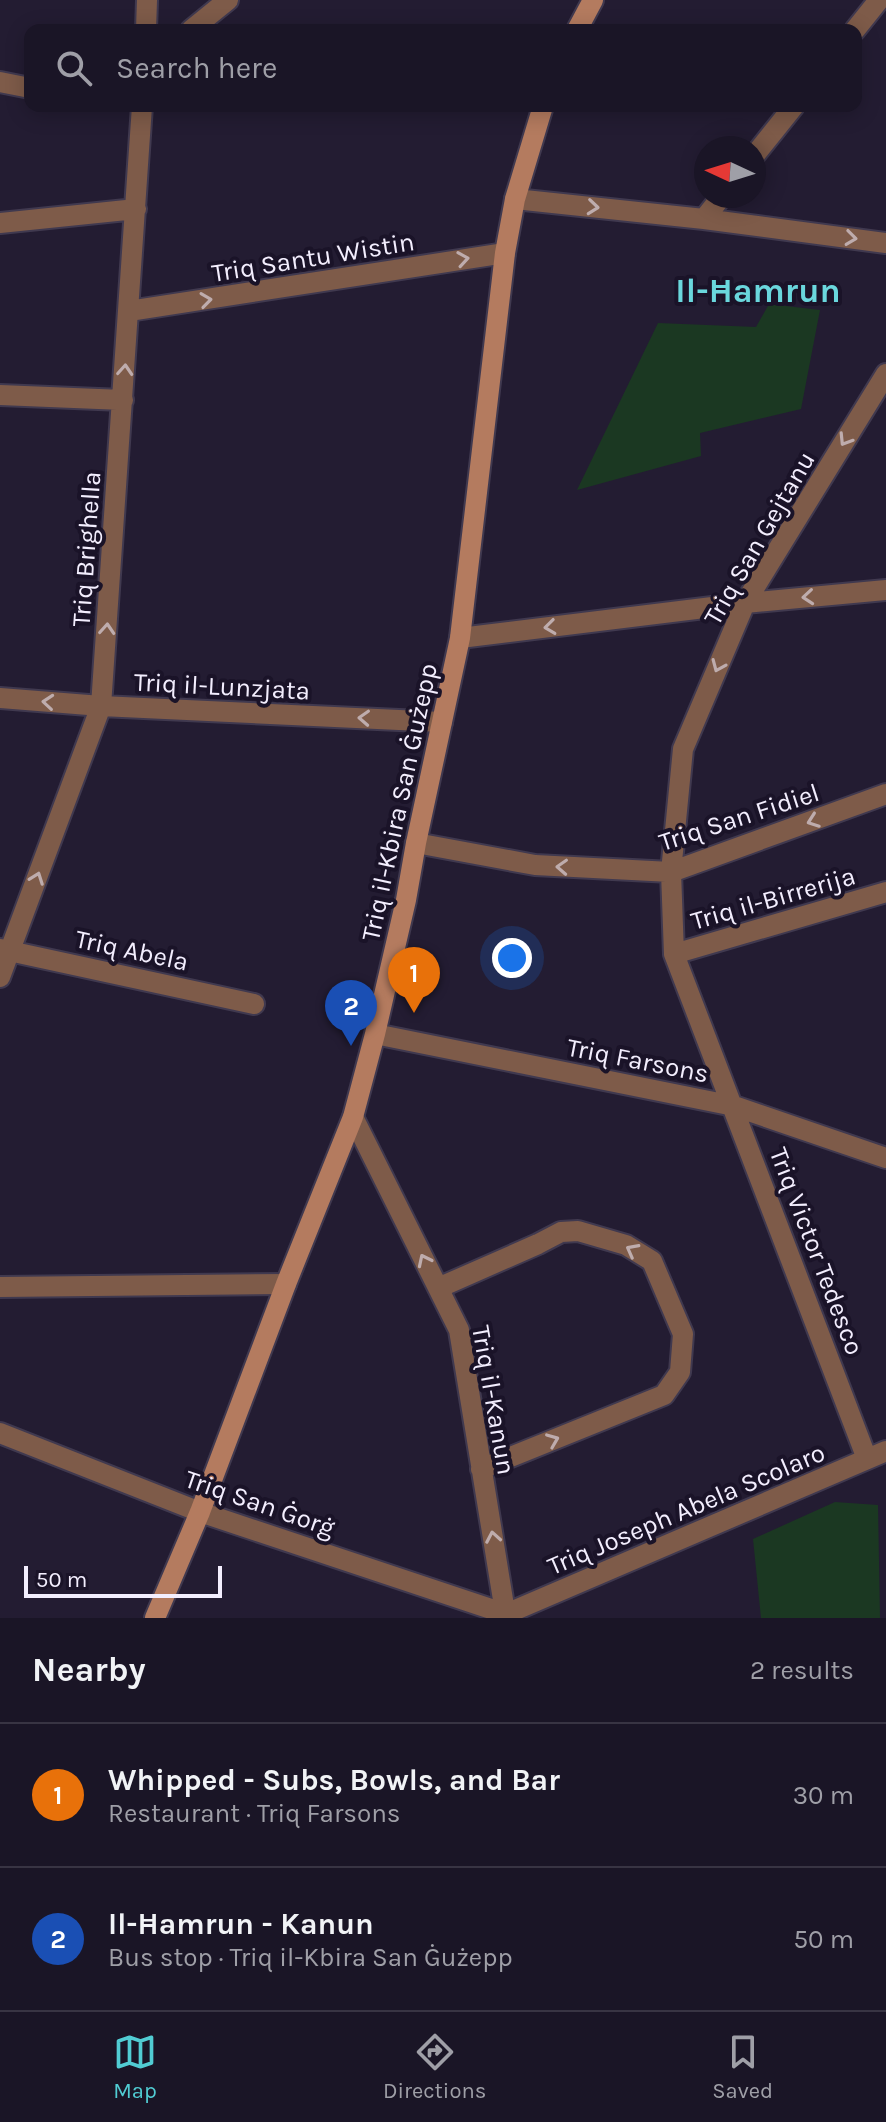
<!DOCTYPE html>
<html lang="en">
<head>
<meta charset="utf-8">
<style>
	:root { --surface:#1a1526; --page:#231e2e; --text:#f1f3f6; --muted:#9f9fa7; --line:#383443; --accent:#51ccd3 }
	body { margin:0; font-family:Karla,sans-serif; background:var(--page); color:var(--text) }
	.compass { position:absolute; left:694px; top:136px; width:72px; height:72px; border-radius:50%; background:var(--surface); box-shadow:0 4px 20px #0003; rotate:274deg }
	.scale { position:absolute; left:24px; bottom:20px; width:198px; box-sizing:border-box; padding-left:8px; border:4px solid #f3eefe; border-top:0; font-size:22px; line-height:28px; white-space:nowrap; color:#f3eefe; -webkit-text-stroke:6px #1a1328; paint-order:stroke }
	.you { position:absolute; left:512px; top:958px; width:28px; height:28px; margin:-20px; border:6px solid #fff; border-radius:50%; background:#1a73e8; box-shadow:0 0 0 12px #1a73e833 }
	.badge { display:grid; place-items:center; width:52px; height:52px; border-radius:50%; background:var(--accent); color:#fff; font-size:26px; font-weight:700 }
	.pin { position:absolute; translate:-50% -66px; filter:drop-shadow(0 2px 4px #0008) }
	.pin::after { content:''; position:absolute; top:42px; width:28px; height:24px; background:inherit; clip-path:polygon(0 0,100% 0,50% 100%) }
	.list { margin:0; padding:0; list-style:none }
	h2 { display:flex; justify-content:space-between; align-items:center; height:104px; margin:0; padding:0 32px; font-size:34px }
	h2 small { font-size:26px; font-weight:400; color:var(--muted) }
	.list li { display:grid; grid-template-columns:52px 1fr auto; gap:24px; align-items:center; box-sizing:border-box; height:144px; padding:0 32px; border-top:2px solid var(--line) }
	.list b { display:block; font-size:30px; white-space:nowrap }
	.list p { margin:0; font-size:26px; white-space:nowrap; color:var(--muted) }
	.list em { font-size:26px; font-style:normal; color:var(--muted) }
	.icon { flex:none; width:44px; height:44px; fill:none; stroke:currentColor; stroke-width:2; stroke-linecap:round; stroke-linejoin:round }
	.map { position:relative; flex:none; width:886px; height:1618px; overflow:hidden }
	.search { position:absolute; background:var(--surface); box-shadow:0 4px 20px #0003; left:24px; right:24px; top:24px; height:88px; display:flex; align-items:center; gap:20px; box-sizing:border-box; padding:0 28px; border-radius:16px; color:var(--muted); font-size:30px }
	.sheet { height:392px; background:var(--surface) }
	nav { display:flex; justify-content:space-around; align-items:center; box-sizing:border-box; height:112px; border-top:2px solid var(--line); background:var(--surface); font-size:22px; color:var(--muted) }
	nav a { display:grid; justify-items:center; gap:4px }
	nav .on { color:var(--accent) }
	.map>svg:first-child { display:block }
	.green { fill:#1b3822 }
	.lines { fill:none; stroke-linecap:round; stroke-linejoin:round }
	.minor-casing { stroke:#40394f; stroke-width:24 }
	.secondary-casing { stroke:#40394f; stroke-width:24 }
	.minor { stroke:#7e5b49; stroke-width:20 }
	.secondary { stroke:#b47b5f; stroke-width:20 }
	.oneway { stroke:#beacad }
	.labels { text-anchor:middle; stroke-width:8; stroke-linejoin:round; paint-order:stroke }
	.street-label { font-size:26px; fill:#f3eefe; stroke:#1a1328 }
	.district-label { font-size:34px; font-weight:bold; fill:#6ad7dd; stroke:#1a1328 }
</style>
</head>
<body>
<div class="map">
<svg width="886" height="1618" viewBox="0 0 886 1618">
	<rect width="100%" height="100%" fill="#231c32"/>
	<path class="green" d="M 769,304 L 820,310 L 801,409 L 700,433 L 701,456 L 577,490 L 658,323 L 756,327 Z
		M 835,1502 L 878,1505 L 880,1618 L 761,1618 L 753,1539 Z"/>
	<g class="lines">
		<defs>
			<path id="minor" d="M 146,30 L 147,0
				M 191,30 L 228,0
				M 855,30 L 879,0
				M 0,82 L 30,88
				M 754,156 L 794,106
				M 515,199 L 704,219 L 886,243
				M 704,219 L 722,196
				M 0,223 L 136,209
				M 129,311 L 505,253
				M 0,395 L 123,400
				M 460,638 L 745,603 L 886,590
				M 0,698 L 101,706 L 442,722
				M 416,843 L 535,865 L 671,872 L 886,794
				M 0,949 L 254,1004
				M 674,954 L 886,892
				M 0,977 L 101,706 L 142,106
				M 375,1034 L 734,1106 L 886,1158
				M 353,1117 L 459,1330 L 506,1618
				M 0,1287 L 286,1284
				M 438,1288 L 538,1244 L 561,1232 L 578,1231 L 626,1245 L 652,1261 L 683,1334 L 680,1372 L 664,1395 L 481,1469
				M 0,1433 L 200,1512 L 506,1614
				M 867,1459 L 674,954 L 671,872 L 683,749 L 745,603 L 886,374
				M 506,1614 L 886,1451"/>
			<path id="secondary" d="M 577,30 L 593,0
				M 155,1618 L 200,1512 L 286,1284 L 353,1117 L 375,1034 L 406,900 L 416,843 L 460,638 L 505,253 L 515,199 L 543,106"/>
		</defs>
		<use href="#minor" class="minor-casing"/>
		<use href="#secondary" class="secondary-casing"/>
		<use href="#minor" class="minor"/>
		<use href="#secondary" class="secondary"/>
	</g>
	<defs><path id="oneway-chevron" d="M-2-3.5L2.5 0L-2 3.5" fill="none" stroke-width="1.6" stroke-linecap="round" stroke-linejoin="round" transform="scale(2)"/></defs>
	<g class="oneway">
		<use href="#oneway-chevron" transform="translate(593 207) rotate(6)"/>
		<use href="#oneway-chevron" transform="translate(851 238) rotate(7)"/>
		<use href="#oneway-chevron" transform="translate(463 259) rotate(-9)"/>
		<use href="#oneway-chevron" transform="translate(206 300) rotate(-8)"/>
		<use href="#oneway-chevron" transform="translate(125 370) rotate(-86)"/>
		<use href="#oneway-chevron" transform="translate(845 440) rotate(122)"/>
		<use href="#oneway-chevron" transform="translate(808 597) rotate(175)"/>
		<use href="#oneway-chevron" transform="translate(550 627) rotate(173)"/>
		<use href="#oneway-chevron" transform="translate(107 629) rotate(-86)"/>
		<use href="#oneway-chevron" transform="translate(718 666) rotate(113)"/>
		<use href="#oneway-chevron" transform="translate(48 702) rotate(-175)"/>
		<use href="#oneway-chevron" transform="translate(364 718) rotate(-177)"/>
		<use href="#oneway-chevron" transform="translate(813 821) rotate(160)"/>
		<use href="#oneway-chevron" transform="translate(562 867) rotate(-177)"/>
		<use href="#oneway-chevron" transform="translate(37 878) rotate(-70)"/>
		<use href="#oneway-chevron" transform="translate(632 1250) rotate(-152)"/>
		<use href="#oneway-chevron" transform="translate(424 1260) rotate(-116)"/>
		<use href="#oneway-chevron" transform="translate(553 1440) rotate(-22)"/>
		<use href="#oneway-chevron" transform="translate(493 1537) rotate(-100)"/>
	</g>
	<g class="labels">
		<g class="street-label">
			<text transform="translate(313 257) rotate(-9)" y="9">Triq Santu Wistin</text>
			<text transform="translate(759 538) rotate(-60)" y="9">Triq San Gejtanu</text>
			<text transform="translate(86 549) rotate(-86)" y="9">Triq Brighella</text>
			<text transform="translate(222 686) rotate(3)" y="9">Triq il-Lunzjata</text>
			<text transform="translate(399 802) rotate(-78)" y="9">Triq il-Kbira San Ġużepp</text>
			<text transform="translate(739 817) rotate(-18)" y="9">Triq San Fidiel</text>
			<text transform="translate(773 898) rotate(-16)" y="9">Triq il-Birrerija</text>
			<text transform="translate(132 950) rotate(12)" y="9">Triq Abela</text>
			<text transform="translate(638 1060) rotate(11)" y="9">Triq Farsons</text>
			<text transform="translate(817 1251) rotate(69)" y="9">Triq Victor Tedesco</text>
			<text transform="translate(494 1400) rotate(80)" y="9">Triq il-Kanun</text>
			<text transform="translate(260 1503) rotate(19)" y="9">Triq San Ġorġ</text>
			<text transform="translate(686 1509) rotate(-23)" y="9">Triq Joseph Abela Scolaro</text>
		</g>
		<g class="district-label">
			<text x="758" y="302">Il-Ħamrun</text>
		</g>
	</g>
</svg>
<svg class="compass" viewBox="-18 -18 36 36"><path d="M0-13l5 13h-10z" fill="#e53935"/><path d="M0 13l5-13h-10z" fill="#9f9fa7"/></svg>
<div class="scale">50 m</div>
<div class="you"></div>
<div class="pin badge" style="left:414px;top:1013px;background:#e8710a">1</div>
<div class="pin badge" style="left:351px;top:1046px;background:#1a4fb4">2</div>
<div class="search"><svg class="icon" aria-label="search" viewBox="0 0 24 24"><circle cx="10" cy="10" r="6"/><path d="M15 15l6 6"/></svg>Search here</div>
</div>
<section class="sheet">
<h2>Nearby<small>2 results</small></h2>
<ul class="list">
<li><span class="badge" style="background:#e8710a">1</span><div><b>Whipped - Subs, Bowls, and Bar</b><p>Restaurant · Triq Farsons</p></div><em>30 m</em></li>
<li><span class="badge" style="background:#1a4fb4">2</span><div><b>Il-Ħamrun - Kanun</b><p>Bus stop · Triq il-Kbira San Ġużepp</p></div><em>50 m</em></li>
</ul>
</section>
<nav>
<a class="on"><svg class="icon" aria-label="map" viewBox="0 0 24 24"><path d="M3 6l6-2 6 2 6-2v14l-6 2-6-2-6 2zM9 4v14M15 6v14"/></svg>Map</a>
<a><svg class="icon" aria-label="directions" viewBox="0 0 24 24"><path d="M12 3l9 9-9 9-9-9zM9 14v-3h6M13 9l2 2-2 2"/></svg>Directions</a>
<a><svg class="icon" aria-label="saved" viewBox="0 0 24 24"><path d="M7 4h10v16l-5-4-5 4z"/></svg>Saved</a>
</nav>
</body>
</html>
